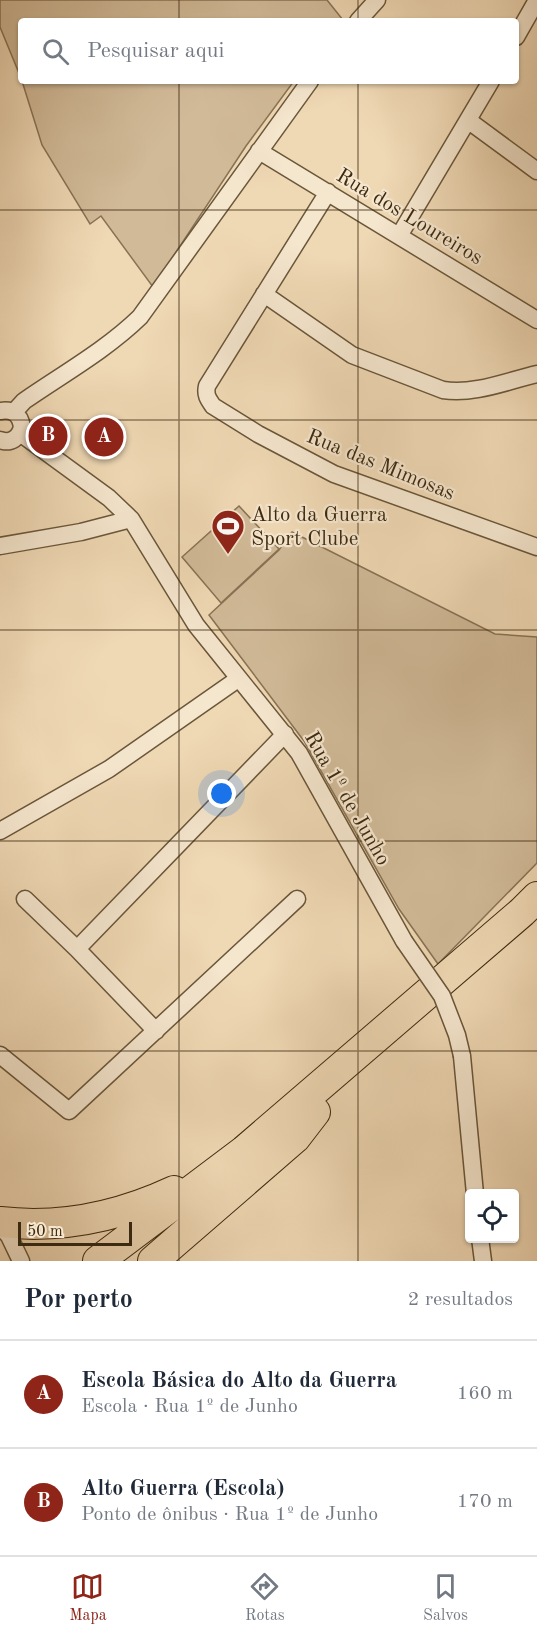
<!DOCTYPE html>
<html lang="pt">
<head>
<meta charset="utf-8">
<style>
	:root { --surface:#fff; --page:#f2f2f3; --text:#1f2937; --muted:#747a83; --line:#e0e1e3; --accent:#8f2418 }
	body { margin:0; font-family:"Old Standard TT",serif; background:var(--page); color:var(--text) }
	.controls { position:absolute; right:18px; bottom:18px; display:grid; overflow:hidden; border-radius:6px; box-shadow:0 2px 4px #0004 }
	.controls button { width:54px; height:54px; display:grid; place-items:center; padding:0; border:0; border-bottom:2px solid var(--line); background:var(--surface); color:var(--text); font:30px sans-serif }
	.scale { position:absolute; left:18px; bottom:15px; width:114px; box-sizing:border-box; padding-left:6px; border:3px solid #3e2a10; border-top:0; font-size:16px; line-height:21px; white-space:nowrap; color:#3e2a10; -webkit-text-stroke:4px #f5e6ce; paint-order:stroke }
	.you { position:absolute; left:222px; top:794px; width:21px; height:21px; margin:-15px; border:4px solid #fff; border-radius:50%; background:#1a73e8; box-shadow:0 0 0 9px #1a73e833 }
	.badge { display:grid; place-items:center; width:39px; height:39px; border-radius:50%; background:var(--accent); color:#fff; font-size:20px; font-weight:700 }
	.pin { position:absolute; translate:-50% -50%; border:3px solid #fff; box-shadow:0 2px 6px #0006 }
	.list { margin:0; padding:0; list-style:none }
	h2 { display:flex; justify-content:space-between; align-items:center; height:78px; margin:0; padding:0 24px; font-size:26px }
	h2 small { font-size:20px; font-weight:400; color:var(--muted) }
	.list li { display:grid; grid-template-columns:39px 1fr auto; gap:18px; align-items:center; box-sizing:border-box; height:108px; padding:0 24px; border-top:2px solid var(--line) }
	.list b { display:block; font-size:22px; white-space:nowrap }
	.list p { margin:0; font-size:20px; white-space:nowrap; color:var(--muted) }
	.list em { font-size:20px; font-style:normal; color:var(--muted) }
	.icon { flex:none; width:33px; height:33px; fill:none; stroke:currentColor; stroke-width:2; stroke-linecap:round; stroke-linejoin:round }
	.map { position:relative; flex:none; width:537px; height:1261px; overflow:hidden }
	.search { position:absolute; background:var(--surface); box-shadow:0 2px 4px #0004; left:18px; right:18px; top:18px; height:66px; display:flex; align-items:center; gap:15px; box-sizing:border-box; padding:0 21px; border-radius:6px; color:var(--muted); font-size:22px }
	.sheet { height:294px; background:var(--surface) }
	nav { display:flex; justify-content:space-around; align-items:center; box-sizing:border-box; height:84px; border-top:2px solid var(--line); background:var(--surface); font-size:16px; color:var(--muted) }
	nav a { display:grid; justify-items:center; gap:3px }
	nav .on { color:var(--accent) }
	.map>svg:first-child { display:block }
	.green { fill:#d1ba98; stroke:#887254; stroke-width:1.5 }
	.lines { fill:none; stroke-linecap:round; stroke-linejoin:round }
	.street-casing { stroke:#6a5639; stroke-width:19 }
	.highway-casing { stroke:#3e2a10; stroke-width:32 }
	.street { stroke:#f5e6ce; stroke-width:16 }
	.highway { stroke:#efd8b4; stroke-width:30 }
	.street-bridge-casing { stroke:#6a5639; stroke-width:19; stroke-linecap:butt }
	.street-bridge { stroke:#f5e6ce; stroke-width:16 }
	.grid { fill:none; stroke:#3e2a10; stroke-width:1.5; stroke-opacity:0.55 }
	.labels { text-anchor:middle; stroke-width:4.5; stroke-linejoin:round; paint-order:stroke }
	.street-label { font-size:21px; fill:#3e2a10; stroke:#f5e6ce }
	.poi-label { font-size:21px; fill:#3e2a10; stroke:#f5e6ce; text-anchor:start }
</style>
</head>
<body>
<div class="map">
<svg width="537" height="1261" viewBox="0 0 537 1261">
	<rect width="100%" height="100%" fill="#efd8b4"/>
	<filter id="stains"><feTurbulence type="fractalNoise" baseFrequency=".00333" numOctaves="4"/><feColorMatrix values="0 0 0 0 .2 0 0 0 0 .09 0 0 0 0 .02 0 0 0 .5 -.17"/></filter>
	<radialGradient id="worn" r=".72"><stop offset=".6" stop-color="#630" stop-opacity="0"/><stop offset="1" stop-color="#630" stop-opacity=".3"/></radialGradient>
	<path class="green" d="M 0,0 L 327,0 L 343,20 L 21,21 L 21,78 L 0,27 Z
		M 22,81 L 294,81 L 246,146 L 153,287 L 101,216 L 90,224 L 42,145 Z
		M 103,419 L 118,427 L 102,458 L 87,450 Z
		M 239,506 L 279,549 L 221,603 L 182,557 Z
		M 292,532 L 495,634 L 537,637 L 537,863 L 438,964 L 399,909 L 304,741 L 209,615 L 279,550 Z"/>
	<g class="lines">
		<defs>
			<path id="street" d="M 358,21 L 377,0
				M 516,37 L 537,0
				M 469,121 L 537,171
				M 259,151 L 537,320
				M 328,192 L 207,386 C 205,395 208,399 213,406 L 258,434 L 334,474 L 537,547
				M 399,236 L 491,81
				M 264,294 L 352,355 L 443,390 C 474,395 507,381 537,374
				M 0,411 C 13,409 20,414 22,427 C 19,438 11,444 0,440
				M 14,412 L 24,401 C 63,374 106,350 140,317 L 310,81
				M 20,433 L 109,498 L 131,519 L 196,625 L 299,753 L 404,941
				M 0,546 L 81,532 L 131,519
				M 0,831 L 109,769 L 238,679
				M 25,899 L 77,949 L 156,1031
				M 77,949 L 285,734
				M 0,1055 L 69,1111 L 297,899
				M 462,1056 L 475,1194
				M 0,1225 L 9,1236 L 21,1261
				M 480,1238 L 483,1261"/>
			<path id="highway" d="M 0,1222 C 61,1229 118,1217 174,1191
				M 98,1261 L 244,1151 L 522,912 L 537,897
				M 153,1261 L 295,1138 L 315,1112"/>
		</defs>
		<use href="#street" class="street-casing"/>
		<use href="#highway" class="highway-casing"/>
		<use href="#street" class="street"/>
		<use href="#highway" class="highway"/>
		<defs>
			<path id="street-bridge" d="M 404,941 L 442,996 L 457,1035 L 462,1056"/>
		</defs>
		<use href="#street-bridge" class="street-bridge-casing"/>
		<use href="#street-bridge" class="street-bridge"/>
	</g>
	<path class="grid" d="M 179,0 L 179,21M 358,0 L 358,21M 179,81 L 179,1261M 358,81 L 358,1261M 0,210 L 537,210M 0,420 L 537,420M 0,630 L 537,630M 0,841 L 537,841M 0,1051 L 537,1051"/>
	<defs>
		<symbol id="stadium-pin" viewBox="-11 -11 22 30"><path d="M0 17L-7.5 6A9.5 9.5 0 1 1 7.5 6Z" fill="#8f2418" stroke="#f5e6ce"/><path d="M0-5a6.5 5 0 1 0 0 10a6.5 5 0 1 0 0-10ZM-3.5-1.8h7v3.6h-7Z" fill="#fff"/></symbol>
	</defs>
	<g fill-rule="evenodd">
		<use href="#stadium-pin" x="209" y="507" width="38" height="52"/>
	</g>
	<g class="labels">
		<g class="street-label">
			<text transform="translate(410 216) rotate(31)" y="7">Rua dos Loureiros</text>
			<text transform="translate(381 464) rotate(22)" y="7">Rua das Mimosas</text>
			<text transform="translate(348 798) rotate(60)" y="7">Rua 1º de Junho</text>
		</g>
		<g class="poi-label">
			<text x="251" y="521">Alto da Guerra<tspan x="251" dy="24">Sport Clube</tspan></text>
		</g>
	</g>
	<rect width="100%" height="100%" filter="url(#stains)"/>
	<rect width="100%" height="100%" fill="url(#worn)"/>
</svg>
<div class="controls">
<button><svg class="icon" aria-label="locate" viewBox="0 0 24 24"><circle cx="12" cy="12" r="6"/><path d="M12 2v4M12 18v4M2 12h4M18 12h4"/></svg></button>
</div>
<div class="scale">50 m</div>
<div class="you"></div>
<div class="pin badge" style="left:104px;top:437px">A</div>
<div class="pin badge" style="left:48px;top:436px">B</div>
<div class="search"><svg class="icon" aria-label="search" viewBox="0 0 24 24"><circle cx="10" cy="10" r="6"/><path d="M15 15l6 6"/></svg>Pesquisar aqui</div>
</div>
<section class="sheet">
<h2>Por perto<small>2 resultados</small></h2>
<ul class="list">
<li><span class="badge">A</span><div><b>Escola Básica do Alto da Guerra</b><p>Escola · Rua 1º de Junho</p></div><em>160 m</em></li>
<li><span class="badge">B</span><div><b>Alto Guerra (Escola)</b><p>Ponto de ônibus · Rua 1º de Junho</p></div><em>170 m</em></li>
</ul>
</section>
<nav>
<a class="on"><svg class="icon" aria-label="map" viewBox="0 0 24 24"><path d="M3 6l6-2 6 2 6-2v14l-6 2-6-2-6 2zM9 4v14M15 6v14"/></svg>Mapa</a>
<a><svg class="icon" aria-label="directions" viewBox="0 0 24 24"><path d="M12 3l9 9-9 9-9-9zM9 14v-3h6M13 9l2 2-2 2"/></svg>Rotas</a>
<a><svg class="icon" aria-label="saved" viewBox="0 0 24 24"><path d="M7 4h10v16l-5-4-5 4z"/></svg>Salvos</a>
</nav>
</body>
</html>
